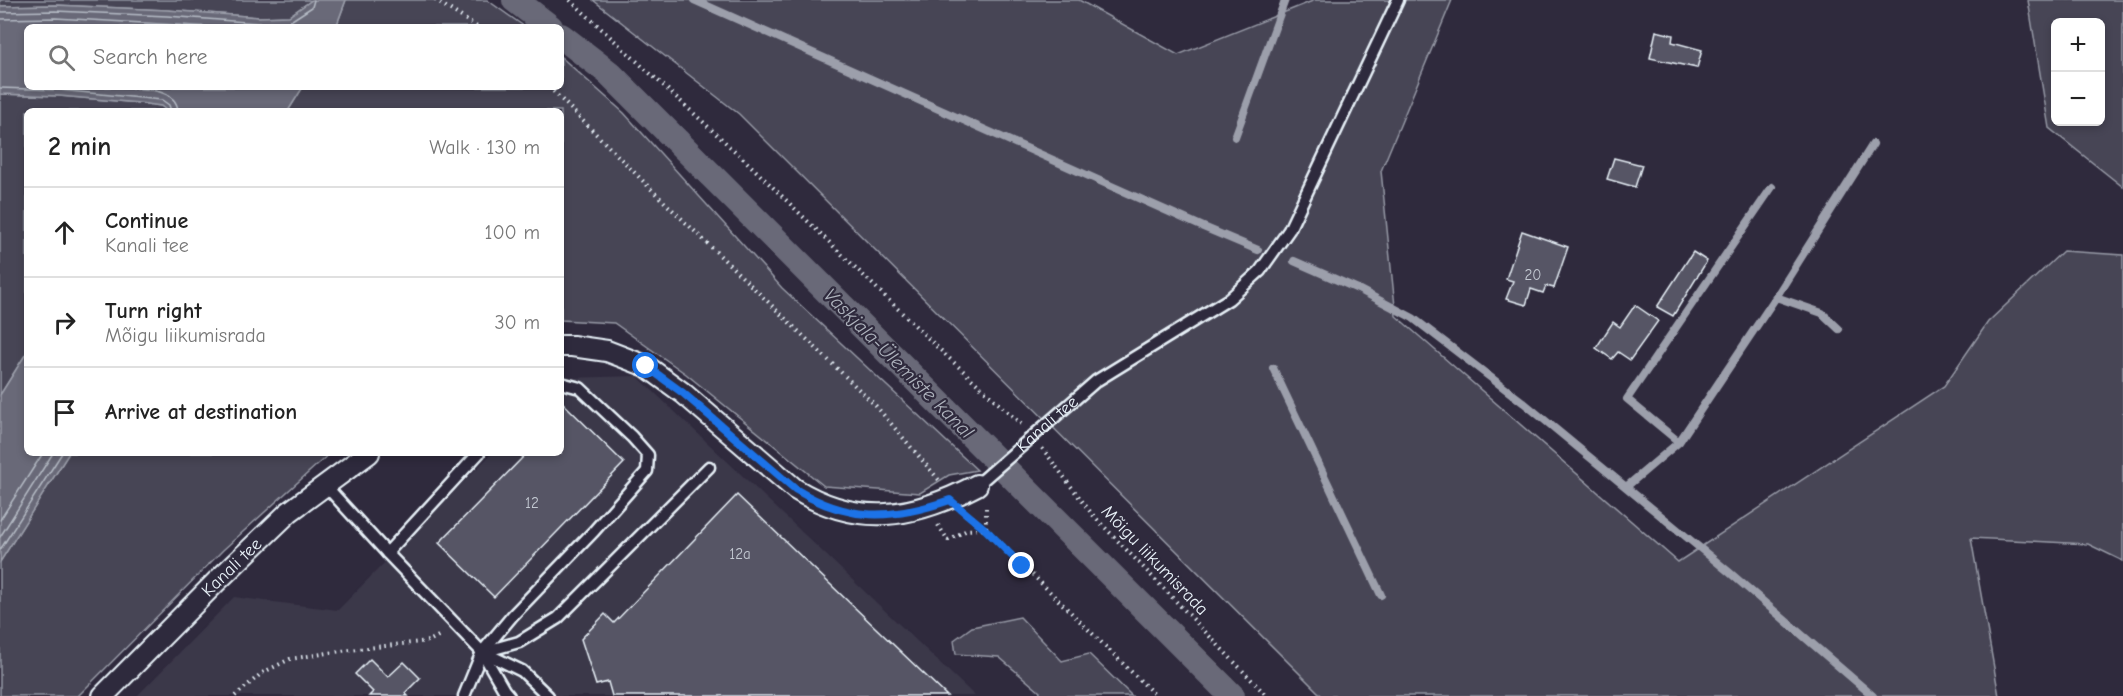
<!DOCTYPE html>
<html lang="en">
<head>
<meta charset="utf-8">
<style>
	:root { --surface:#fff; --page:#f2f2f2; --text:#222; --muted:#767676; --line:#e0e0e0 }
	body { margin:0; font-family:"Comic Neue",sans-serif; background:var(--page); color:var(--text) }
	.controls { position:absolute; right:18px; top:18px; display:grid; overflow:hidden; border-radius:9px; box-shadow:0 3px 9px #0003 }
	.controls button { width:54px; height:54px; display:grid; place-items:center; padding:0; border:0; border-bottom:2px solid var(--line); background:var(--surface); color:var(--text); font:30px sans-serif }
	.stop { position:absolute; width:18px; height:18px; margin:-14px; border:4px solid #1a73e8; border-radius:50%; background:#fff }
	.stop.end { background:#1a73e8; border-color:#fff; box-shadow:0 2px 6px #0008 }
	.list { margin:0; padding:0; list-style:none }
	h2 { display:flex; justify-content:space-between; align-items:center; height:78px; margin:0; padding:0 24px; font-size:26px }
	h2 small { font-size:20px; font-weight:400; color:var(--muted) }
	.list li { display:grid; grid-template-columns:39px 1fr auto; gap:18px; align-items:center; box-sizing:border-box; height:90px; padding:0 24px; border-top:2px solid var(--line) }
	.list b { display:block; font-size:22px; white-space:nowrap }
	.list p { margin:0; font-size:20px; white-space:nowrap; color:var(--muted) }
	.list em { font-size:20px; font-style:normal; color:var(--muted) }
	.icon { flex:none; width:33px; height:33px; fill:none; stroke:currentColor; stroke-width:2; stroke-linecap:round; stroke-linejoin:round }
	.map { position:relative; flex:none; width:2123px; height:696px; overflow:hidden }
	.search { position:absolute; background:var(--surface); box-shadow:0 3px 9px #0003; left:24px; top:24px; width:540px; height:66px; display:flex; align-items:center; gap:15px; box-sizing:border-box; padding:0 21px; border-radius:9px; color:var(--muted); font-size:22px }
	.panel { position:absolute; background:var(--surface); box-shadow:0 3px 9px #0003; left:24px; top:108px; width:540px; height:348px; border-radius:9px }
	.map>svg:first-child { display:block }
	.built { fill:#3b3749 }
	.green { fill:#464455; stroke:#979aa6; stroke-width:1.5; fill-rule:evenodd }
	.water { fill:#696978; stroke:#9c9fab; stroke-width:1.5 }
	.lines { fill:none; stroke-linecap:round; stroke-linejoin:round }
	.shore { stroke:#b5bbc5; stroke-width:1.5 }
	.stream { stroke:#9c9fab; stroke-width:8 }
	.canal { stroke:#696978; stroke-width:26 }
	.building { fill:#575565; stroke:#e8f1f8; stroke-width:1.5 }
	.service-casing { stroke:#e8f1f8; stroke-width:15 }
	.minor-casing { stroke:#e8f1f8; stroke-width:24 }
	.path { stroke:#e8f1f8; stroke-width:4; stroke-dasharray:1.5 4.5; stroke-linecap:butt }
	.service { stroke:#2f2a3d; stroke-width:10 }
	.minor { stroke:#2f2a3d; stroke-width:20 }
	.route { stroke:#1a73e8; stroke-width:8 }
	.labels { text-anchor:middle; stroke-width:4.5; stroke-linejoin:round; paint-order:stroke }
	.number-label { font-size:15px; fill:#c4cad3 }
	.street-label { font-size:18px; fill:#e8f1f8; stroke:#2f2a3d }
	.water-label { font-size:20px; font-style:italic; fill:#afb4be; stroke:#2f2a3d }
</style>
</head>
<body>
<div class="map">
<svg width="2123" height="696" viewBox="0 0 2123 696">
	<rect width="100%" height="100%" fill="#2f2a3d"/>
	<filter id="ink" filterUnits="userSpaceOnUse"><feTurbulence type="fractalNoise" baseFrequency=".0167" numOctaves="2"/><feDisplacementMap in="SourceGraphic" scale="12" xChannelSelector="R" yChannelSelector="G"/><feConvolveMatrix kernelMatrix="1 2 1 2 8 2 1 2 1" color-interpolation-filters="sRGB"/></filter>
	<g filter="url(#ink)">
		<path class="built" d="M 637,376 L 975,696 L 137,696 L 234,597 L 338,610 L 492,453 L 561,453 L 561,382 L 565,378 Z"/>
		<path class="green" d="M 0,0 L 312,0 L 289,16 L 259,17 L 167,10 L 55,5 L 0,6 Z
			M 346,0 L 487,0 L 525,27 L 336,27 Z
			M 593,0 L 1079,0 L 1178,55 L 1315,0 L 1452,0 L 1381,171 L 1396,316 L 1678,562 L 1944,386 L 1988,322 L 2063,251 L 2123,255 L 2123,561 L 2088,544 L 1971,538 L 1999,696 L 1322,696 L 739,114 Z
			M 2028,0 L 2123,0 L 2123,187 L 2049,128 ZM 2056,22 L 2100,22 L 2100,122 L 2056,122 Z
			M 561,57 L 624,113 L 782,288 L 977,470 L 949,475 L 920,493 L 824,486 L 686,374 L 614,323 L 561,320 L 561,111 L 288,111 L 303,87 L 561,87 Z
			M 0,94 L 59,96 L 139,103 L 161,106 L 167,111 L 27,111 L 27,352 L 0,395 Z
			M 69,453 L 330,453 L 223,550 L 78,696 L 0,696 L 0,562 Z
			M 1020,617 L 1062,661 L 1089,654 L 1132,696 L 1039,696 L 1040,692 L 999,657 L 956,654 L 954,640 L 972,627 Z"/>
		<path class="water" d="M 312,0 L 346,0 L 336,27 L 27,27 L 27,87 L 303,87 L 288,111 L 167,111 L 161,106 L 139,103 L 59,96 L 0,94 L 0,6 L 55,5 L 167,10 L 259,17 L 289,16 Z
			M 27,352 L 27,453 L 69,453 L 0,562 L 0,395 Z"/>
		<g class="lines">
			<path class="shore" d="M 0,12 L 55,11 L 167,16 L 259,23 L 289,22 L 312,7 L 314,0
				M 0,19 L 55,18 L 214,27
				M 112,87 C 131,89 177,85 178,111
				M 0,88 L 59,90 L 162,100 L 169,105 L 171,111
				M 0,520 L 43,453
				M 0,537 L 53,453
				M 0,550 L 62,453"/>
			<path class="stream" d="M 694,0 L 1201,226 L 1258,250
				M 1235,137 L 1285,0
				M 1294,261 L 1358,289 L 1413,318 L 1524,403 L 1729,572 L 1873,696
				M 1776,297 L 1822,313 L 1839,329
				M 1273,368 L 1381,595
				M 1679,442 L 1627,399 L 1772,187
				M 1626,487 L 1679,442 L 1776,297 L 1873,144"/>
			<path class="canal" d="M 515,0 L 550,27
				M 561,36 L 609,73 L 1232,696"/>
		</g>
		<path class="building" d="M 1656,31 L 1673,35 L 1672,42 L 1702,50 L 1697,68 L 1650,58 Z
			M 1614,158 L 1642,165 L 1635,187 L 1607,179 Z
			M 1522,231 L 1568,247 L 1554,288 L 1546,286 L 1543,293 L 1531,289 L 1526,305 L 1506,299 L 1513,281 L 1506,279 Z
			M 1693,252 L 1707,261 L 1673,316 L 1657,307 Z
			M 1635,305 L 1658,321 L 1630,360 L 1618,352 L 1612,359 L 1596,348 L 1613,322 L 1620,327 Z
			M 561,401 L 624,463 L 494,597 L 439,543 L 527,453 L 561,453 Z
			M 737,495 L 947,696 L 612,696 L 608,682 L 596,685 L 581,639 L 605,614 L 614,623 Z
			M 370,659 L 388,677 L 404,662 L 420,678 L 405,693 L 408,696 L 369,696 L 373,692 L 355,674 Z"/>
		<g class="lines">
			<defs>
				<g id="service">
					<path d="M 325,485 L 387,553 L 479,453"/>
					<path id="s1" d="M 977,485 L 1096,381 L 1229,299 L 1260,271 L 1289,230 L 1398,0"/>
					<path d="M 387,553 L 482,652 L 504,690 L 509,696"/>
					<path d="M 483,652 L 519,642 L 558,618 L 709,467"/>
					<path d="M 483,652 L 522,671 L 548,696"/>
					<path d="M 464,696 L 482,652 L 513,615 L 594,531 L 647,471 L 648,455 L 632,437 L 580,388 L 561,383"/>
				</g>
				<g id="minor">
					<path d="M 561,346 L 572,346 L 607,351 L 646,366 L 683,393 L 795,489 C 859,528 914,518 977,485"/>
					<path id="s2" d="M 103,696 L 216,582 L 289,512 L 369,453"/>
				</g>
			</defs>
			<use href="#service" class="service-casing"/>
			<use href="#minor" class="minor-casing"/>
			<path class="path" d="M 435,0 L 477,27
				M 570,0 L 749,164 L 937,347 L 1021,424
				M 549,87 L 653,191 L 876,406 L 939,480
				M 1042,448 L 1092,514 L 1267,696
				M 966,514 L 986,529 L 1156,696
				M 938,525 L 948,540 L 967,530 L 986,529 L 986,505
				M 235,696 L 262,673 L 290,659 L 341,651 L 429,641 L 442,634"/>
			<use href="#service" class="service"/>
			<use href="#minor" class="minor"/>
		</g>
	</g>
	<g class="lines" filter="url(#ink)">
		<path class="route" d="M 646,366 L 683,393 L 795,489 C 848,522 892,520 950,500 L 986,530 L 1022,566"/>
	</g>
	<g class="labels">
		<g class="number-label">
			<text x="1533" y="280">20</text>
			<text x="532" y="508">12</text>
			<text x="740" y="559">12a</text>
		</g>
		<g class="street-label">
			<text dy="6" stroke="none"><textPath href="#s1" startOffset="93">Kanali tee</textPath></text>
			<text transform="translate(1155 560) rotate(46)" y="6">Mõigu liikumisrada</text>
			<text dy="6" stroke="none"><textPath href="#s2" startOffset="182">Kanali tee</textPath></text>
		</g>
		<g class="water-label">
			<text transform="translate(899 363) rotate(45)" y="7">Vaskjala-Ülemiste kanal</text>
		</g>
	</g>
</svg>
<div class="controls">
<button>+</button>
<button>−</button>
</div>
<div class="stop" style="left:646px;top:366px"></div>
<div class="stop end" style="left:1022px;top:566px"></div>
<div class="search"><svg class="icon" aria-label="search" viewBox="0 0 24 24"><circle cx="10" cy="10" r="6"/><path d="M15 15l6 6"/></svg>Search here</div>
<section class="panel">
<h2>2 min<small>Walk · 130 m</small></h2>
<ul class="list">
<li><svg class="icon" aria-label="ahead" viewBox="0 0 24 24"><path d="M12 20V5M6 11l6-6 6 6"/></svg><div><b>Continue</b><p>Kanali tee</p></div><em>100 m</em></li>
<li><svg class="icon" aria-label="right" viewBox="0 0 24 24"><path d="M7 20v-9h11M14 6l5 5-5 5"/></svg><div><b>Turn right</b><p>Mõigu liikumisrada</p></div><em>30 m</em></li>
<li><svg class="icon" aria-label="arrive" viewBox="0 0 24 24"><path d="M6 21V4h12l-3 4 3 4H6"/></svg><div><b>Arrive at destination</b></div></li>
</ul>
</section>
</div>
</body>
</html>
